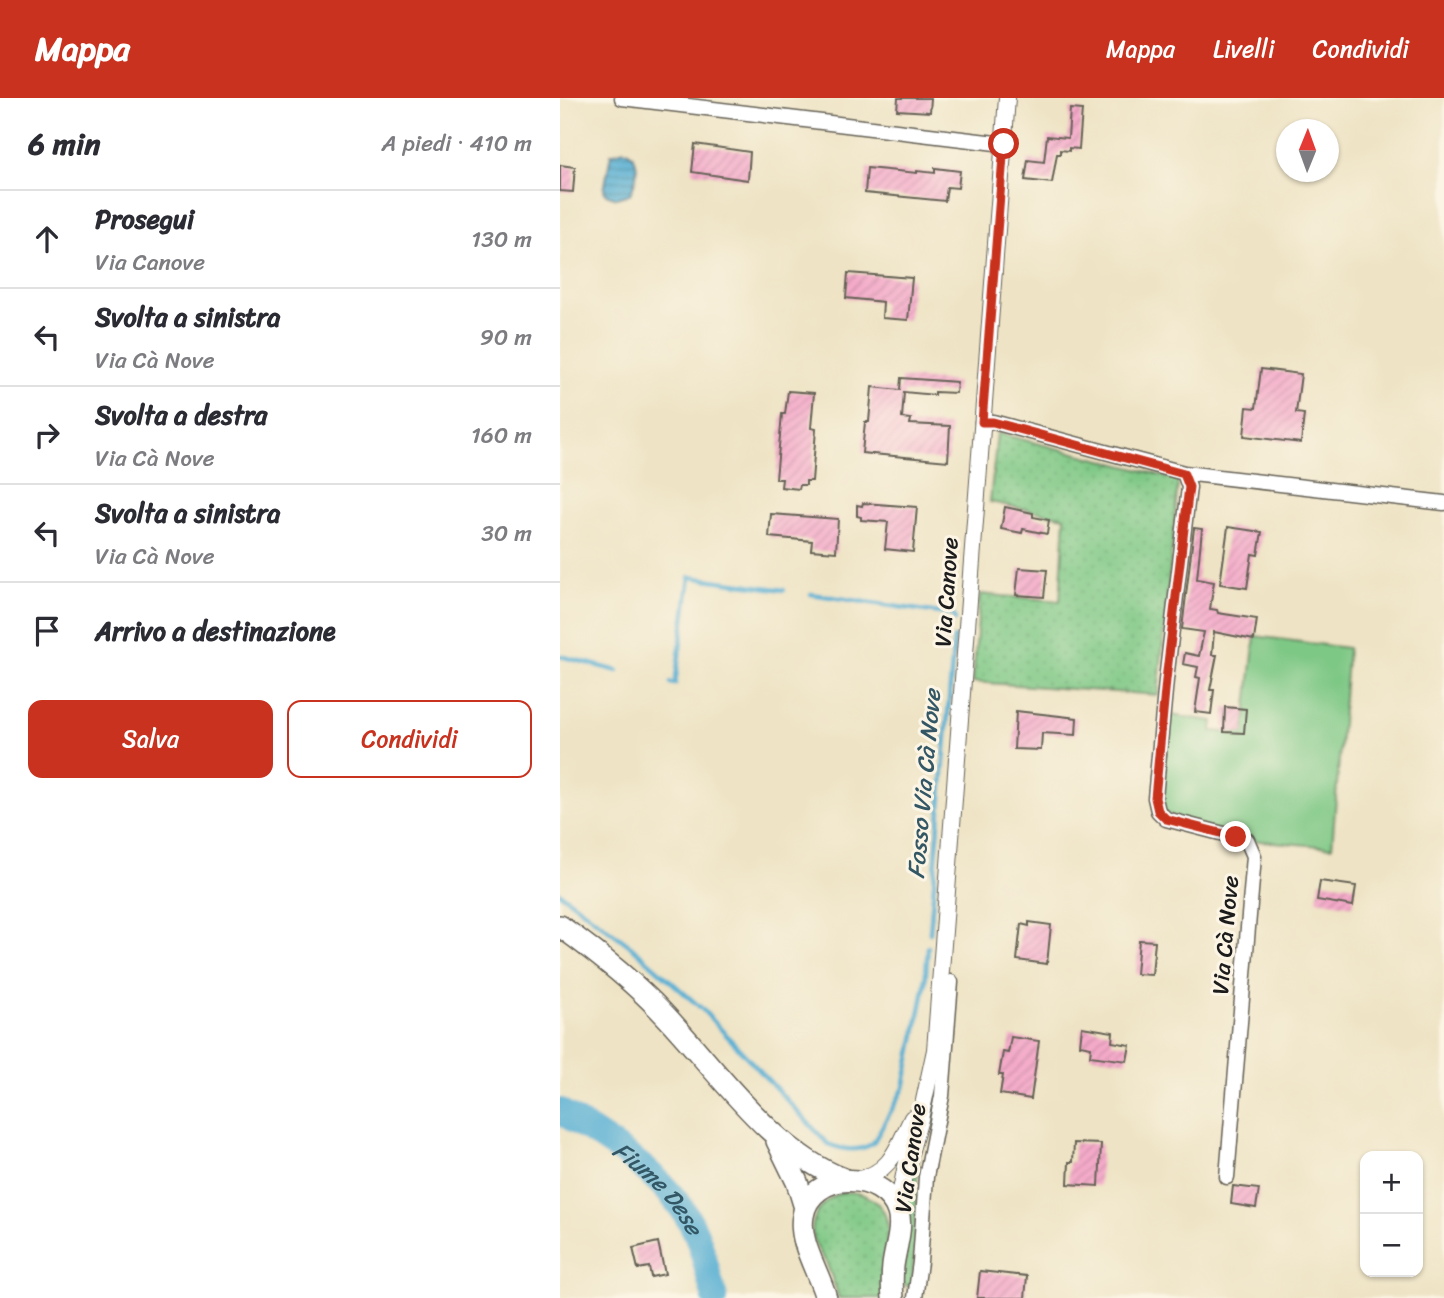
<!DOCTYPE html>
<html lang="it">
<head>
<meta charset="utf-8">
<style>
	:root { --surface:#fff; --page:#f2f2f3; --text:#2b2b33; --muted:#7c7c81; --line:#e1e1e2; --accent:#c8321e }
	body { margin:0; font-family:Sriracha,sans-serif; background:var(--page); color:var(--text) }
	.controls { position:absolute; right:21px; bottom:21px; display:grid; overflow:hidden; border-radius:14px; box-shadow:0 2px 5px #0004 }
	.controls button { width:63px; height:63px; display:grid; place-items:center; padding:0; border:0; border-bottom:2px solid var(--line); background:var(--surface); color:var(--text); font:35px sans-serif }
	.compass { position:absolute; left:716px; top:21px; width:63px; height:63px; border-radius:50%; background:var(--surface); box-shadow:0 2px 5px #0004; rotate:1deg }
	.stop { position:absolute; width:21px; height:21px; margin:-16px; border:5px solid #c8321e; border-radius:50%; background:#fff }
	.stop.end { background:#c8321e; border-color:#fff; box-shadow:0 2px 7px #0008 }
	.list { margin:0; padding:0; list-style:none }
	h2 { display:flex; justify-content:space-between; align-items:center; height:91px; margin:0; padding:0 28px; font-size:30px }
	h2 small { font-size:23px; font-weight:400; color:var(--muted) }
	.list li { display:grid; grid-template-columns:46px 1fr auto; gap:21px; align-items:center; box-sizing:border-box; height:98px; padding:0 28px; border-top:2px solid var(--line) }
	.list b { display:block; font-size:26px; white-space:nowrap }
	.list p { margin:0; font-size:23px; white-space:nowrap; color:var(--muted) }
	.list em { font-size:23px; font-style:normal; color:var(--muted) }
	.actions { display:flex; gap:14px; padding:21px 28px }
	.actions a { flex:1; padding:16px 0; border:2px solid var(--accent); border-radius:14px; text-align:center; font-size:24px; color:var(--accent) }
	.actions .main { background:var(--accent); color:#fff }
	.icon { flex:none; width:38px; height:38px; fill:none; stroke:currentColor; stroke-width:2; stroke-linecap:round; stroke-linejoin:round }
	.map { position:relative; flex:none; width:884px; height:1200px; overflow:hidden }
	header { display:flex; align-items:center; gap:42px; box-sizing:border-box; height:98px; padding:0 35px; background:var(--accent); color:#fff }
	header strong { font-size:33px }
	nav { display:flex; gap:38px; margin-inline-start:auto; font-size:24px }
	main { display:flex }
	aside { flex:1; background:var(--surface) }
	.map>svg:first-child { display:block }
	.grass { fill:url(#grass-dots); stroke:#4d7250; stroke-width:2 }
	.park { fill:#7ec885; stroke:#4d7250; stroke-width:2 }
	.water { fill:url(#water-rules); stroke:#396678; stroke-width:2 }
	.lines { fill:none; stroke-linecap:round; stroke-linejoin:round }
	.stream { stroke:#56afd3; stroke-width:4.5 }
	.river { stroke:#56afd3; stroke-width:26 }
	.building { fill:url(#building-hatch) }
	.minor-casing { stroke:#666257; stroke-width:17 }
	.tertiary-casing { stroke:#666257; stroke-width:18 }
	.primary-casing { stroke:#666257; stroke-width:24 }
	.minor { stroke:#fff; stroke-width:14 }
	.tertiary { stroke:#fff; stroke-width:16 }
	.primary { stroke:#fff; stroke-width:21 }
	.route { stroke:#c8321e; stroke-width:9 }
	.labels { text-anchor:middle; stroke-width:6; stroke-linejoin:round; paint-order:stroke }
	.street-label { font-size:23px; fill:#1c1c1c; stroke:#fcf5e5 }
	.water-label { font-size:24px; font-style:italic; fill:#335765; stroke:#fcf5e5 }
</style>
</head>
<body>
<header>
<strong>Mappa</strong>
<nav><a>Mappa</a><a>Livelli</a><a>Condividi</a></nav>
</header>
<main>
<aside>
<h2>6 min<small>A piedi · 410 m</small></h2>
<ul class="list">
<li><svg class="icon" aria-label="ahead" viewBox="0 0 24 24"><path d="M12 20V5M6 11l6-6 6 6"/></svg><div><b>Prosegui</b><p>Via Canove</p></div><em>130 m</em></li>
<li><svg class="icon" aria-label="left" viewBox="0 0 24 24"><path d="M17 20v-9H6M10 6l-5 5 5 5"/></svg><div><b>Svolta a sinistra</b><p>Via Cà Nove</p></div><em>90 m</em></li>
<li><svg class="icon" aria-label="right" viewBox="0 0 24 24"><path d="M7 20v-9h11M14 6l5 5-5 5"/></svg><div><b>Svolta a destra</b><p>Via Cà Nove</p></div><em>160 m</em></li>
<li><svg class="icon" aria-label="left" viewBox="0 0 24 24"><path d="M17 20v-9H6M10 6l-5 5 5 5"/></svg><div><b>Svolta a sinistra</b><p>Via Cà Nove</p></div><em>30 m</em></li>
<li><svg class="icon" aria-label="arrive" viewBox="0 0 24 24"><path d="M6 21V4h12l-3 4 3 4H6"/></svg><div><b>Arrivo a destinazione</b></div></li>
</ul>
<div class="actions"><a class="main">Salva</a><a>Condividi</a></div>
</aside>
<div class="map">
<svg width="884" height="1200" viewBox="0 0 884 1200">
	<defs>
		<pattern id="grass-dots" width="8" height="8" patternUnits="userSpaceOnUse" patternTransform="scale(1.75)"><rect width="8" height="8" fill="#7ec885"/><path d="M2 2h.1M6 6h.1" fill="none" stroke="#6cab72" stroke-width="1.8" stroke-linecap="round"/></pattern>
		<pattern id="water-rules" width="6" height="5" patternUnits="userSpaceOnUse" patternTransform="scale(1.75)"><rect width="6" height="5" fill="#56afd3"/><path d="M0 2.5h6" fill="none" stroke="#468eaa"/></pattern>
		<pattern id="building-hatch" width="6" height="6" patternUnits="userSpaceOnUse" patternTransform="scale(1.75)"><rect width="6" height="6" fill="#f4aac9"/><path d="M-1 1l2-2M0 6l6-6M5 7l2-2" fill="none" stroke="#d192ac"/></pattern>
	</defs>
	<rect width="100%" height="100%" fill="#fcf5e5"/>
	<filter id="ink" filterUnits="userSpaceOnUse"><feTurbulence type="fractalNoise" baseFrequency=".0143" numOctaves="2"/><feDisplacementMap in="SourceGraphic" scale="14" xChannelSelector="R" yChannelSelector="G"/><feConvolveMatrix kernelMatrix="1 2 1 2 8 2 1 2 1" color-interpolation-filters="sRGB"/></filter>
	<filter id="wash" filterUnits="userSpaceOnUse"><feTurbulence type="fractalNoise" baseFrequency=".00686" numOctaves="4" result="noise"/><feDisplacementMap in="SourceGraphic" scale="28" xChannelSelector="R" yChannelSelector="G"/><feGaussianBlur stdDeviation="1.57" result="paint"/><feColorMatrix in="noise" values="0 0 0 0 0 0 0 0 0 0 0 0 0 0 0 0 0 1.4 0 .05"/><feComposite in="paint" operator="in"/></filter>
	<g filter="url(#wash)">
		<rect width="100%" height="100%" fill="#eee3c4"/>
		<path class="grass" d="M 437,335 L 615,381 L 618,385 L 598,597 L 413,584 L 420,496 L 500,503 L 505,419 L 430,404 Z
			M 376,985 C 378,1006 364,1032 360,1053 C 353,1098 358,1143 351,1188 L 347,1189 L 342,1184 L 347,1148 L 347,1096 Z
			M 283,1094 C 307,1093 328,1106 328,1133 C 328,1142 324,1151 323,1160 C 322,1173 322,1187 322,1200 L 279,1200 C 275,1188 271,1176 266,1164 C 262,1158 258,1152 255,1145 C 246,1122 262,1101 283,1094 Z"/>
		<path class="park" d="M 695,538 L 788,550 L 772,749 L 687,742 L 598,713 L 603,616 L 653,623 L 652,633 L 684,635 Z"/>
		<path class="water" d="M 64,52 C 83,59 77,81 70,96 L 56,100 L 46,96 L 44,92 L 51,56 Z"/>
		<g class="lines">
			<path class="stream" d="M 251,496 L 393,517 L 395,522
				M 0,558 L 58,573
				M 111,585 L 115,586 L 130,479 L 224,492
				M 0,795 L 73,850 L 141,910 L 268,1046 C 283,1052 299,1055 313,1045 L 344,990 L 365,887 L 368,849
				M 370,835 L 394,540"/>
			<path class="river" id="s1" d="M 0,1013 C 50,1046 108,1076 135,1133 C 144,1153 148,1179 155,1200"/>
		</g>
		<g id="blocks">
			<path class="building" d="M 338,0 L 371,0 L 370,14 L 337,12 Z
				M 510,11 L 522,12 L 519,51 L 509,50 L 509,53 L 500,52 L 500,56 L 497,56 L 492,85 L 465,82 L 468,62 L 484,64 L 487,38 L 508,40 Z
				M 135,46 L 190,54 L 188,82 L 132,74 Z
				M 0,67 L 15,69 L 13,94 L 0,93 Z
				M 307,70 L 357,75 L 357,73 L 375,75 L 375,70 L 400,73 L 398,90 L 387,89 L 385,103 L 305,95 Z
				M 288,175 L 352,180 L 348,222 L 322,220 L 323,204 L 286,200 Z
				M 701,271 L 741,276 L 736,315 L 744,316 L 741,345 L 684,338 L 687,309 L 696,310 Z
				M 341,280 L 397,284 L 396,295 L 375,294 L 375,297 L 344,294 L 342,320 L 351,321 L 350,326 L 390,328 L 388,363 L 302,355 L 305,324 L 309,324 L 312,289 L 340,292 Z
				M 228,293 L 254,295 L 251,330 L 256,331 L 252,383 L 246,383 L 246,387 L 240,387 L 239,391 L 221,389 L 222,381 L 216,381 L 222,316 L 225,316 Z
				M 303,405 L 357,409 L 353,454 L 325,451 L 328,424 L 301,422 L 301,419 L 297,418 L 297,407 L 302,408 Z
				M 445,409 L 473,415 L 473,419 L 489,422 L 487,436 L 463,431 L 462,435 L 441,431 Z
				M 211,416 L 278,421 L 276,454 L 251,452 L 252,443 L 209,439 Z
				M 668,429 L 702,434 L 698,457 L 692,456 L 687,490 L 660,486 Z
				M 634,430 L 642,431 L 637,481 L 654,484 L 650,511 L 657,512 L 658,515 L 697,521 L 694,542 L 654,534 L 652,557 L 657,557 L 650,592 L 654,592 L 651,616 L 635,614 L 640,580 L 636,579 L 638,569 L 623,566 L 625,555 L 639,558 L 644,534 L 622,531 Z
				M 459,470 L 487,472 L 484,499 L 456,497 Z
				M 665,609 L 686,611 L 684,635 L 664,634 Z
				M 456,613 L 517,620 L 516,637 L 482,635 L 481,652 L 454,651 Z
				M 760,783 L 796,788 L 793,808 L 757,802 Z
				M 469,824 L 491,827 L 487,866 L 457,862 L 461,826 L 469,828 Z
				M 579,842 L 595,843 L 592,877 L 576,876 Z
				M 522,929 L 553,934 L 552,944 L 570,947 L 567,963 L 530,958 L 531,949 L 520,947 Z
				M 451,939 L 479,943 L 471,1001 L 440,996 L 443,977 L 439,977 L 443,954 L 448,955 Z
				M 514,1045 L 541,1046 L 539,1088 L 508,1086 L 509,1064 L 513,1064 Z
				M 673,1088 L 699,1091 L 696,1110 L 671,1106 Z
				M 98,1144 L 105,1176 L 91,1179 L 89,1169 L 78,1171 L 73,1150 Z
				M 420,1173 L 467,1178 L 465,1200 L 417,1200 Z"/>
		</g>
	</g>
	<g filter="url(#ink)">
		<use href="#blocks" fill-opacity="0" stroke="#666257" stroke-width="2"/>
		<g class="lines">
			<defs>
				<path id="minor" d="M 62,0 L 444,46
					M 422,324 L 433,324 L 624,375 L 884,405
					M 624,375 L 629,389 L 606,582 L 595,700 L 598,713 L 606,721 L 687,742 L 694,758 L 667,1079
					M 355,1200 L 360,1164 L 366,1079 L 382,998 L 391,884"/>
				<path id="tertiary" d="M 297,1082 C 332,1074 337,1050 352,1020
					M 337,1113 L 345,1072 L 360,1021 L 375,952 L 447,0"/>
				<path id="primary" d="M 0,828 C 36,854 71,881 102,914 C 155,969 211,1054 284,1081
					M 217,1043 L 237,1084 L 245,1110
					M 266,1200 C 259,1174 238,1144 243,1118 C 250,1072 324,1071 338,1114 C 343,1130 335,1151 333,1168 C 332,1178 332,1189 333,1200"/>
			</defs>
			<use href="#minor" class="minor-casing"/>
			<use href="#tertiary" class="tertiary-casing"/>
			<use href="#primary" class="primary-casing"/>
			<use href="#minor" class="minor"/>
			<use href="#tertiary" class="tertiary"/>
			<use href="#primary" class="primary"/>
		</g>
	</g>
	<g class="lines" filter="url(#ink)">
		<path class="route" d="M 444,46 L 422,324 L 433,324 L 624,376 L 629,389 L 606,582 L 595,700 L 598,713 L 606,721 L 676,739"/>
	</g>
	<g class="labels">
		<g class="street-label">
			<text transform="translate(386 494) rotate(-86)" y="8">Via Canove</text>
			<text transform="translate(665 837) rotate(-85)" y="8">Via Cà Nove</text>
			<text transform="translate(350 1060) rotate(-82)" y="8">Via Canove</text>
		</g>
		<g class="water-label">
			<text transform="translate(364 686) rotate(-85)" y="8">Fosso Via Cà Nove</text>
			<text dy="8" stroke="none"><textPath href="#s1" startOffset="126">Fiume Dese</textPath></text>
		</g>
	</g>
</svg>
<div class="controls">
<button>+</button>
<button>−</button>
</div>
<svg class="compass" viewBox="-18 -18 36 36"><path d="M0-13l5 13h-10z" fill="#e53935"/><path d="M0 13l5-13h-10z" fill="#7c7c81"/></svg>
<div class="stop" style="left:444px;top:46px"></div>
<div class="stop end" style="left:676px;top:739px"></div>
</div>
</main>
</body>
</html>
